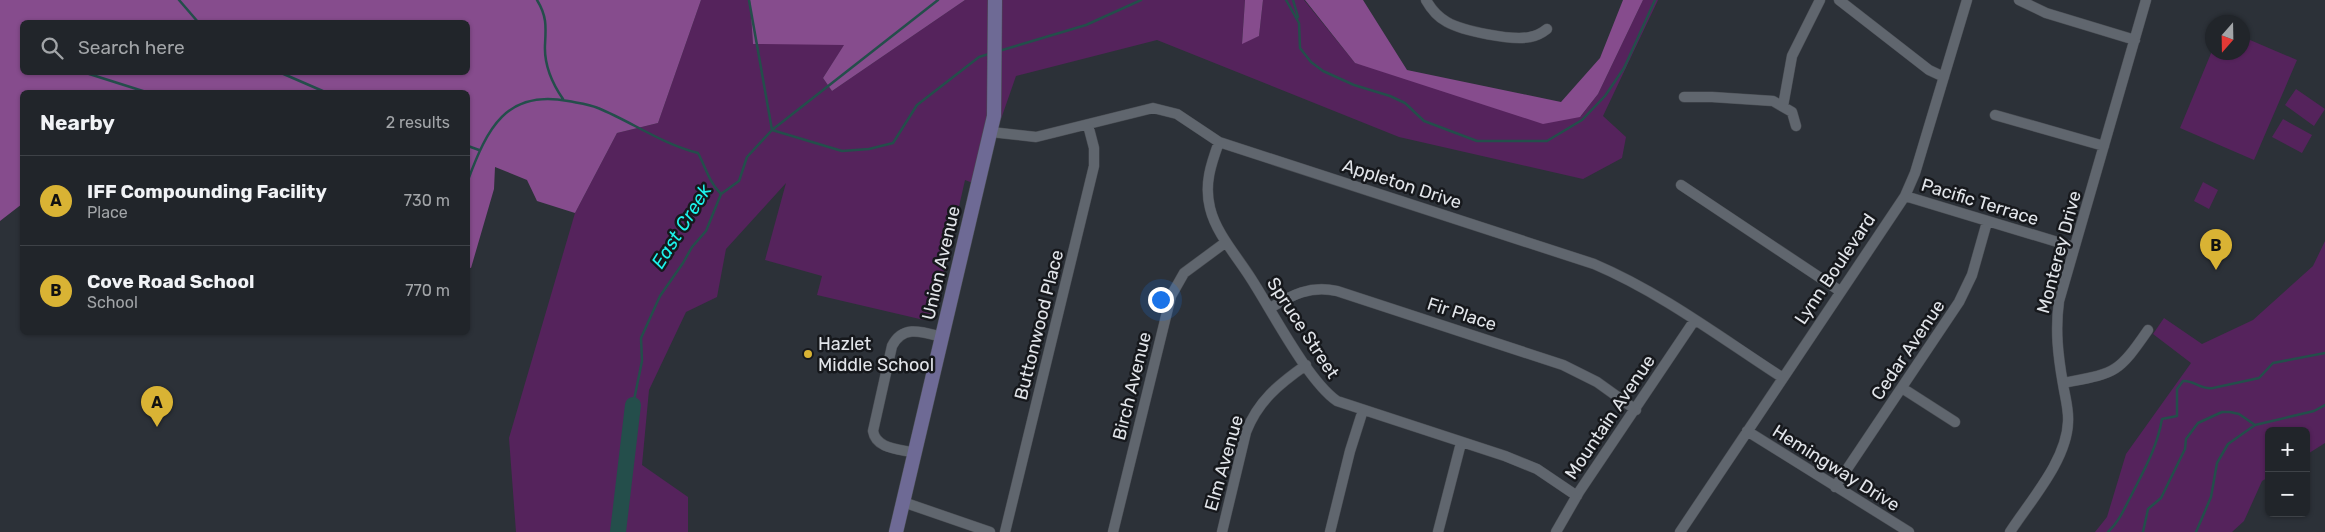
<!DOCTYPE html>
<html lang="en">
<head>
<meta charset="utf-8">
<style>
	:root { --surface:#21252a; --page:#2d3136; --text:#f1f3f6; --muted:#a2a5a8; --line:#3e4247; --accent:#d9b334 }
	body { margin:0; font-family:Rubik,sans-serif; background:var(--page); color:var(--text) }
	.controls { position:absolute; right:15px; bottom:15px; display:grid; overflow:hidden; border-radius:8px; box-shadow:0 1px 4px #0004 }
	.controls button { width:45px; height:45px; display:grid; place-items:center; padding:0; border:0; border-bottom:1px solid var(--line); background:var(--surface); color:var(--text); font:25px sans-serif }
	.compass { position:absolute; left:2205px; top:15px; width:45px; height:45px; border-radius:50%; background:var(--surface); box-shadow:0 1px 4px #0004; rotate:200deg }
	.you { position:absolute; left:1160px; top:299px; width:18px; height:18px; margin:-12px; border:4px solid #fff; border-radius:50%; background:#1a73e8; box-shadow:0 0 0 8px #1a73e833 }
	.badge { display:grid; place-items:center; width:32px; height:32px; border-radius:50%; background:var(--accent); color:#111; font-size:16px; font-weight:700 }
	.pin { position:absolute; translate:-50% -41px; filter:drop-shadow(0 1px 2px #0008) }
	.pin::after { content:''; position:absolute; top:26px; width:18px; height:15px; background:inherit; clip-path:polygon(0 0,100% 0,50% 100%) }
	.list { margin:0; padding:0; list-style:none }
	h2 { display:flex; justify-content:space-between; align-items:center; height:65px; margin:0; padding:0 20px; font-size:21px }
	h2 small { font-size:16px; font-weight:400; color:var(--muted) }
	.list li { display:grid; grid-template-columns:32px 1fr auto; gap:15px; align-items:center; box-sizing:border-box; height:90px; padding:0 20px; border-top:1px solid var(--line) }
	.list b { display:block; font-size:19px; white-space:nowrap }
	.list p { margin:0; font-size:16px; white-space:nowrap; color:var(--muted) }
	.list em { font-size:16px; font-style:normal; color:var(--muted) }
	.icon { flex:none; width:28px; height:28px; fill:none; stroke:currentColor; stroke-width:2; stroke-linecap:round; stroke-linejoin:round }
	.map { position:relative; flex:none; width:2325px; height:532px; overflow:hidden }
	.search { position:absolute; background:var(--surface); box-shadow:0 1px 4px #0004; left:20px; top:20px; width:450px; height:55px; display:flex; align-items:center; gap:12px; box-sizing:border-box; padding:0 18px; border-radius:8px; color:var(--muted); font-size:19px }
	.panel { position:absolute; background:var(--surface); box-shadow:0 1px 4px #0004; left:20px; top:90px; width:450px; height:245px; border-radius:8px }
	.map>svg:first-child { display:block }
	.green { fill:#55235c }
	.forest { fill:#864c8d; fill-rule:evenodd }
	.lines { fill:none; stroke-linecap:round; stroke-linejoin:round }
	.stream { stroke:#244e4b; stroke-width:2.5 }
	.river { stroke:#244e4b; stroke-width:16 }
	.street-casing { stroke:#4a4e54; stroke-width:11 }
	.secondary-casing { stroke:#4a4e54; stroke-width:15 }
	.street { stroke:#60666e; stroke-width:10 }
	.secondary { stroke:#6e6a95; stroke-width:14 }
	.poi-dot { fill:#d9b334; stroke:#16181c; stroke-width:2 }
	.labels { text-anchor:middle; stroke-width:5; stroke-linejoin:round; paint-order:stroke }
	.street-label { font-size:18px; fill:#e2e5ea; stroke:#16181c }
	.poi-label { font-size:18px; fill:#e2e5ea; stroke:#16181c; text-anchor:start }
	.water-label { font-size:19px; font-style:italic; fill:#1df4ed; stroke:#16181c }
</style>
</head>
<body>
<div class="map">
<svg width="2325" height="532" viewBox="0 0 2325 532">
	<rect width="100%" height="100%" fill="#2c3138"/>
	<path class="green" d="M 701,0 L 750,0 L 753,44 L 845,44 L 823,78 L 832,91 L 965,0 L 1245,0 L 1242,43 L 1259,36 L 1263,0 L 1304,0 L 1355,63 L 1581,116 L 1598,94 L 1643,0 L 1658,0 L 1603,116 L 1626,137 L 1622,158 L 1583,179 L 1399,137 L 1157,40 L 1016,76 L 978,185 L 965,180 L 935,313 L 924,320 L 817,295 L 822,276 L 765,260 L 786,183 L 726,249 L 717,297 L 686,312 L 649,390 L 642,465 L 688,497 L 688,532 L 516,532 L 509,438 L 575,213 L 617,133 L 658,123 Z
		M 2243,37 L 2297,60 L 2254,160 L 2180,128 L 2212,51 L 2212,52 L 2242,52 Z
		M 2296,89 L 2325,109 L 2314,126 L 2285,105 Z
		M 2283,119 L 2312,135 L 2302,153 L 2272,137 Z
		M 2203,182 L 2218,190 L 2209,209 L 2194,201 Z
		M 2325,241 L 2325,443 L 2306,455 L 2306,431 L 2269,431 L 2269,477 L 2262,481 L 2244,521 L 2232,532 L 2095,532 L 2107,517 L 2126,454 L 2191,363 L 2153,334 L 2164,318 L 2202,344 L 2253,320 L 2313,266 Z"/>
	<path class="forest" d="M 0,0 L 701,0 L 658,123 L 617,133 L 575,213 L 537,201 L 527,180 L 495,167 L 494,189 L 471,268 L 468,267 L 468,92 L 22,92 L 22,204 L 0,221 ZM 468,22 L 468,72 L 22,72 L 22,22 Z
		M 750,0 L 965,0 L 832,91 L 823,78 L 844,45 L 753,44 Z
		M 1245,0 L 1263,0 L 1259,36 L 1242,44 Z
		M 1305,0 L 1363,0 L 1407,70 L 1561,102 L 1600,58 L 1623,0 L 1643,0 L 1598,94 L 1580,117 L 1543,124 L 1355,63 Z"/>
	<g class="lines">
		<path class="stream" d="M 179,0 L 198,22
			M 537,0 C 547,16 546,27 545,45 C 544,66 552,83 563,99
			M 749,0 L 772,130 L 938,0
			M 1286,0 L 1299,23 L 1300,48 L 1311,62 L 1323,71 L 1354,85 L 1390,96 L 1405,103 L 1424,121 L 1477,141 L 1547,141 L 1582,120 L 1605,96 L 1624,68 L 1655,0
			M 1293,0 L 1298,17
			M 999,51 L 1086,25 L 1141,0
			M 83,72 L 146,92
			M 279,72 L 325,92
			M 468,146 L 479,150
			M 468,180 C 487,129 506,89 568,101 C 578,103 589,104 598,108 C 632,122 662,144 698,153 C 706,168 709,182 721,194
			M 633,405 L 642,361 L 641,338 L 660,296 L 683,263 L 692,247 L 706,231 L 721,194 L 739,181 L 747,157 L 772,130 L 842,151 L 869,149 L 893,143 L 917,105 L 979,57 L 989,54
			M 2108,532 C 2119,522 2124,509 2131,496 C 2144,470 2157,448 2162,419 L 2177,416 L 2177,389 L 2183,381 C 2194,380 2201,390 2213,388 L 2259,378 L 2273,363 L 2325,353
			M 2143,532 L 2148,509 L 2161,498 L 2185,449 L 2186,439 L 2198,423 L 2222,412 L 2230,412 L 2239,414 L 2255,425
			M 2196,532 L 2211,497 L 2217,463 L 2228,444 L 2255,425 L 2314,411 L 2325,405"/>
		<path class="river" d="M 618,532 L 633,405"/>
		<defs>
			<path id="street" d="M 1426,0 C 1431,9 1438,17 1447,22 C 1463,31 1512,41 1530,37 C 1536,36 1542,33 1547,29
				M 1839,0 L 1929,70 L 1944,77
				M 2019,0 L 2046,13 L 2135,40
				M 1684,97 L 1712,97 L 1773,101 L 1792,112 L 1796,126
				M 1783,106 L 1792,56 L 1820,0
				M 1995,115 L 2104,146
				M 991,132 L 1036,137 L 1153,108 L 1177,114 L 1219,142 L 1594,264 C 1662,293 1721,338 1783,378
				M 1219,142 C 1211,164 1204,184 1210,208 C 1216,233 1236,255 1250,277 C 1271,309 1307,380 1337,401 L 1505,456 L 1537,469 L 1577,496
				M 1681,185 L 1840,291
				M 1905,196 L 2074,247
				M 1270,308 C 1292,295 1310,285 1337,291 L 1563,365 L 1597,382 L 1636,410
				M 2063,383 C 2115,373 2117,375 2148,330
				M 1902,388 L 1955,422
				M 1747,431 L 1909,532
				M 915,453 C 899,449 876,449 873,431 L 892,346 C 903,324 923,332 942,337
				M 1835,487 L 1959,302 L 1972,275 L 1987,222
				M 903,502 L 990,532
				M 1005,532 L 1094,166 L 1094,148 L 1088,125
				M 1113,532 L 1171,296 L 1184,273 L 1226,242
				M 1222,532 L 1246,432 C 1258,401 1279,384 1306,365
				M 1330,532 L 1350,451 L 1363,410
				M 1438,532 L 1461,443
				M 1556,532 L 1579,492 L 1694,321
				M 1680,532 L 1905,196 L 1915,173 L 1967,0
				M 2010,532 C 2030,501 2067,460 2068,422 C 2069,410 2065,397 2063,384 C 2058,356 2055,330 2059,301 L 2146,0"/>
			<path id="secondary" d="M 896,532 L 994,116 L 995,0"/>
		</defs>
		<use href="#street" class="street-casing"/>
		<use href="#secondary" class="secondary-casing"/>
		<use href="#street" class="street"/>
		<use href="#secondary" class="secondary"/>
	</g>
	<circle class="poi-dot" cx="808" cy="354" r="5"/>
	<g class="labels">
		<g class="street-label">
			<text transform="translate(1402 184) rotate(18)" y="6">Appleton Drive</text>
			<text transform="translate(1980 202) rotate(17)" y="6">Pacific Terrace</text>
			<text transform="translate(2059 252) rotate(-75)" y="6">Monterey Drive</text>
			<text transform="translate(941 263) rotate(-77)" y="6">Union Avenue</text>
			<text transform="translate(1835 269) rotate(-56)" y="6">Lynn Boulevard</text>
			<text transform="translate(1462 314) rotate(18)" y="6">Fir Place</text>
			<text transform="translate(1039 325) rotate(-76)" y="6">Buttonwood Place</text>
			<text transform="translate(1303 328) rotate(57)" y="6">Spruce Street</text>
			<text transform="translate(1908 350) rotate(-56)" y="6">Cedar Avenue</text>
			<text transform="translate(1132 386) rotate(-76)" y="6">Birch Avenue</text>
			<text transform="translate(1610 417) rotate(-56)" y="6">Mountain Avenue</text>
			<text transform="translate(1224 463) rotate(-74)" y="6">Elm Avenue</text>
			<text transform="translate(1836 468) rotate(32)" y="6">Hemingway Drive</text>
		</g>
		<g class="poi-label">
			<text x="818" y="350">Hazlet<tspan x="818" dy="21">Middle School</tspan></text>
		</g>
		<g class="water-label">
			<text transform="translate(681 226) rotate(-58)" y="7">East Creek</text>
		</g>
	</g>
</svg>
<div class="controls">
<button>+</button>
<button>−</button>
</div>
<svg class="compass" viewBox="-18 -18 36 36"><path d="M0-13l5 13h-10z" fill="#e53935"/><path d="M0 13l5-13h-10z" fill="#a2a5a8"/></svg>
<div class="you"></div>
<div class="pin badge" style="left:157px;top:427px">A</div>
<div class="pin badge" style="left:2216px;top:270px">B</div>
<div class="search"><svg class="icon" aria-label="search" viewBox="0 0 24 24"><circle cx="10" cy="10" r="6"/><path d="M15 15l6 6"/></svg>Search here</div>
<section class="panel">
<h2>Nearby<small>2 results</small></h2>
<ul class="list">
<li><span class="badge">A</span><div><b>IFF Compounding Facility</b><p>Place</p></div><em>730 m</em></li>
<li><span class="badge">B</span><div><b>Cove Road School</b><p>School</p></div><em>770 m</em></li>
</ul>
</section>
</div>
</body>
</html>
